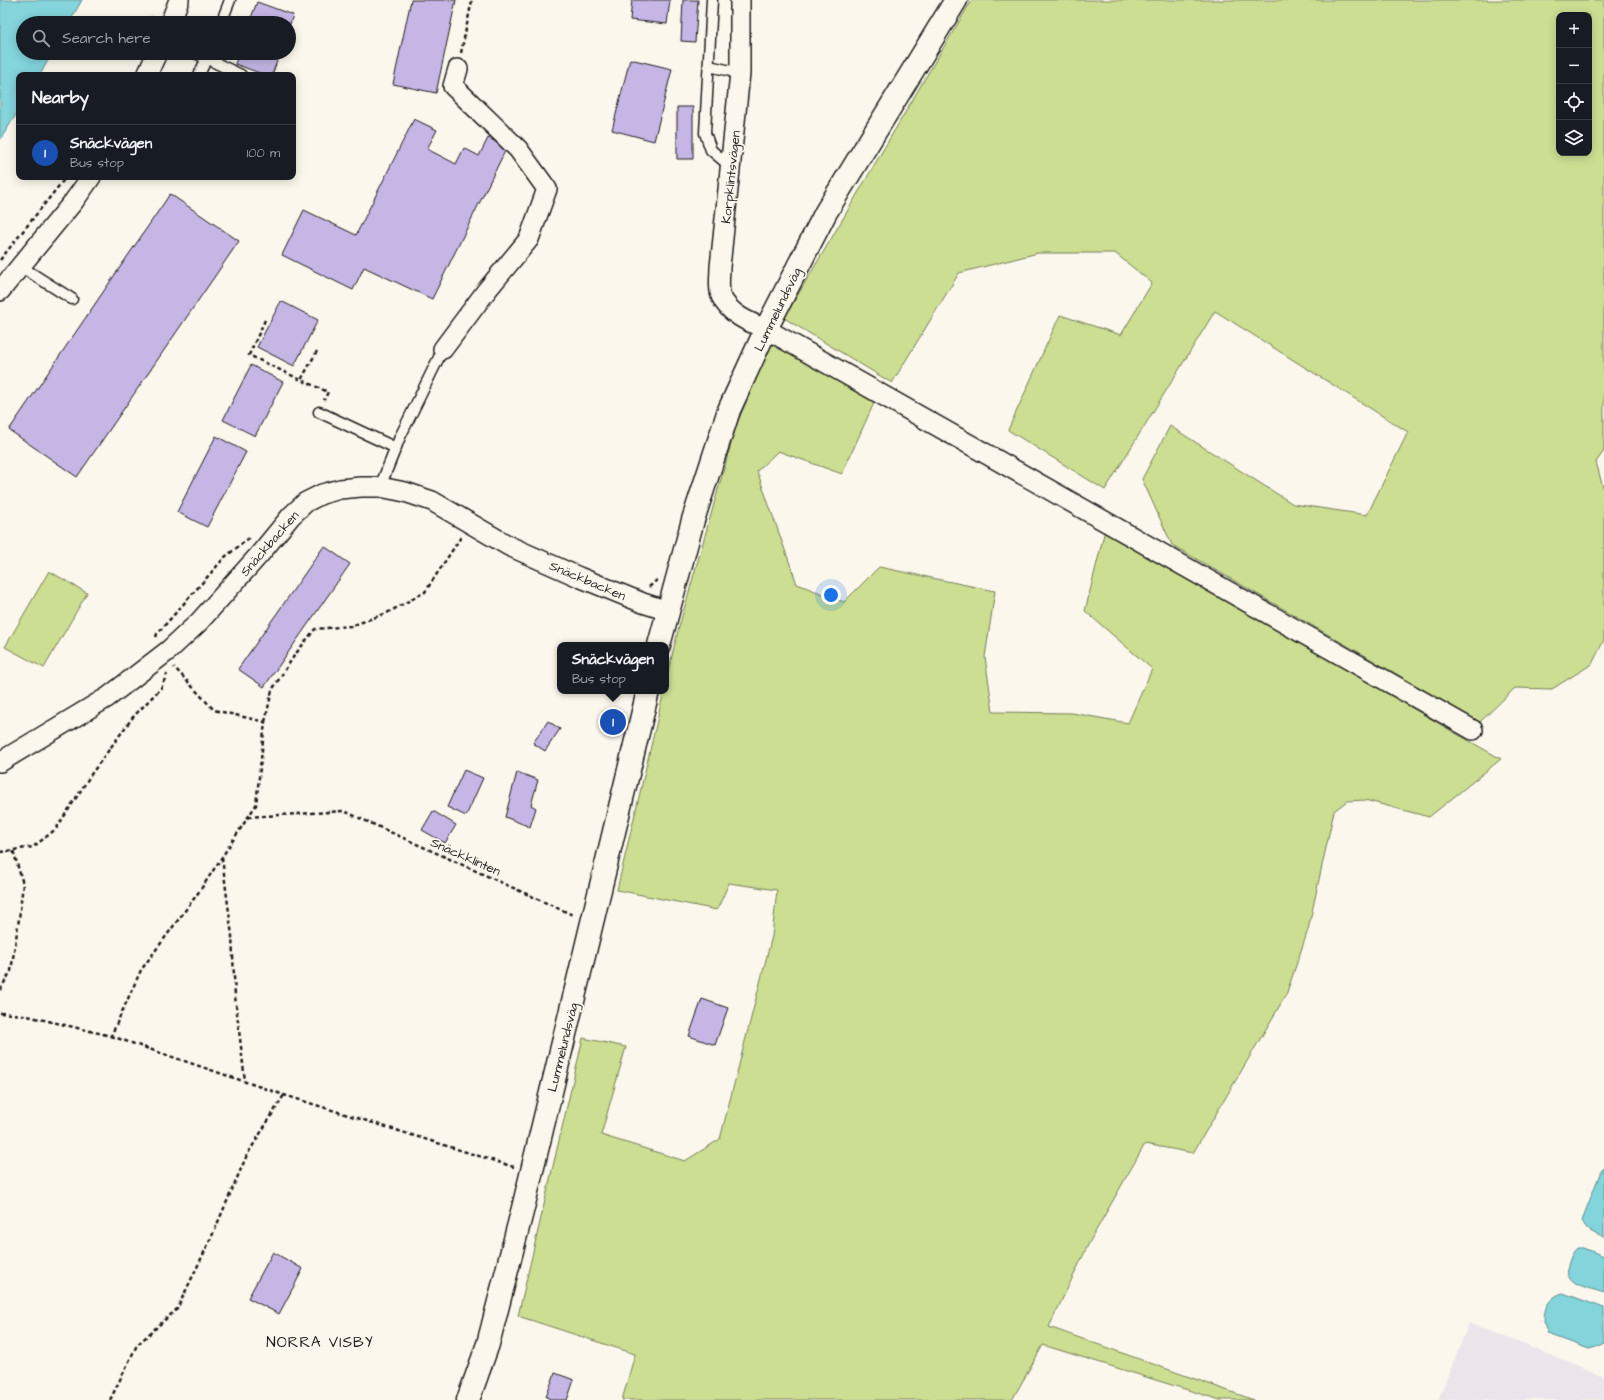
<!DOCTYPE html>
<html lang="en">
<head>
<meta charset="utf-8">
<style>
	:root { --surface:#171b24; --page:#242831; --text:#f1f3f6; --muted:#9ea1a6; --line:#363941; --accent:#ea580c }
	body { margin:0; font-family:"Architects Daughter",sans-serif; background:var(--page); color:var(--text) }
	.controls { position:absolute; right:12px; top:12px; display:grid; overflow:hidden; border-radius:8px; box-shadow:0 2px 10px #0003 }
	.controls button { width:36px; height:36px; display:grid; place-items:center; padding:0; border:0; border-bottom:1px solid var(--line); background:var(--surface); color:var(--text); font:20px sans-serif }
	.you { position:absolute; left:831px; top:595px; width:14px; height:14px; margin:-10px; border:3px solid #fff; border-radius:50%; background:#1a73e8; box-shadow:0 0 0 6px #1a73e833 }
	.badge { display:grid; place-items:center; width:26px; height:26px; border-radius:50%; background:var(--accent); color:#fff; font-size:13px; font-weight:700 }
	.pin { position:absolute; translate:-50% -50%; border:2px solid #fff; box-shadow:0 1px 4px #0006 }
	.popup { position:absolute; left:557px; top:642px; width:112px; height:52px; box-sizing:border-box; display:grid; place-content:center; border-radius:8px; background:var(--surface); filter:drop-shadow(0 1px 3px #0005); font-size:13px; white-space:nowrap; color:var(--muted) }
	.popup b { font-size:15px; color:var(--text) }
	.popup::after { content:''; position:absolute; left:50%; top:100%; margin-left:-8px; border:8px solid transparent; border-top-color:var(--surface) }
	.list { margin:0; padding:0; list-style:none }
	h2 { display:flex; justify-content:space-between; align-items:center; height:52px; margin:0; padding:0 16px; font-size:17px }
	h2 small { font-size:13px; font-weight:400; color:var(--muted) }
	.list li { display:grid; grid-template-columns:26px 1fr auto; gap:12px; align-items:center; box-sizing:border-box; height:56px; padding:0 16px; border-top:1px solid var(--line) }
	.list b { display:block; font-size:15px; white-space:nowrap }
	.list p { margin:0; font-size:13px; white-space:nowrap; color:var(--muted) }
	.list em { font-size:13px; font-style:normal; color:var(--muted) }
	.icon { flex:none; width:22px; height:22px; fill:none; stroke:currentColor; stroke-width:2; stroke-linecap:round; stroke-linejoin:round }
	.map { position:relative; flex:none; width:1604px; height:1400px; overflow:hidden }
	.search { position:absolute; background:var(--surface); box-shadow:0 2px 10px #0003; left:16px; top:16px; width:280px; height:44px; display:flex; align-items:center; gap:10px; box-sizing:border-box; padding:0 14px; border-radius:22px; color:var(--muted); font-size:15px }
	.panel { position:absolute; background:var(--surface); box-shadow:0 2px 10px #0003; left:16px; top:72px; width:280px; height:108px; border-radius:8px }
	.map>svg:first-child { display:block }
	.built { fill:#ebe4ea }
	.green { fill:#ccde92; stroke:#747d57; fill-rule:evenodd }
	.water { fill:#83d4db; stroke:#5a8a8f }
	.building { fill:#c5b6e6; stroke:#1c1c1c }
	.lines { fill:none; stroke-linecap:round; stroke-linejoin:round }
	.service-casing { stroke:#1c1c1c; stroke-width:13 }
	.minor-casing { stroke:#1c1c1c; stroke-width:22 }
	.secondary-casing { stroke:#1c1c1c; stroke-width:25 }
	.path { stroke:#1c1c1c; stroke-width:2.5; stroke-dasharray:4 3; stroke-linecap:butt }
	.service { stroke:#fbf7ec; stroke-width:10 }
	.minor { stroke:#fbf7ec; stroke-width:19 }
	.secondary { stroke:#fbf7ec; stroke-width:22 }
	.labels { text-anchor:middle; stroke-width:3.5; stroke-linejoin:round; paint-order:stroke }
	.street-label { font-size:13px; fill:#1c1c1c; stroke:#fbf7ec }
	.quarter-label { font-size:15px; letter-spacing:1px; fill:#1c1c1c; stroke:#fbf7ec }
</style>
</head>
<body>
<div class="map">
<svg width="1604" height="1400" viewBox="0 0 1604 1400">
	<rect width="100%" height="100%" fill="#fbf7ec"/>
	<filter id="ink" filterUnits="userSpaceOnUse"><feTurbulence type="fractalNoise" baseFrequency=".025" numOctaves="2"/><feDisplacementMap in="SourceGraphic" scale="8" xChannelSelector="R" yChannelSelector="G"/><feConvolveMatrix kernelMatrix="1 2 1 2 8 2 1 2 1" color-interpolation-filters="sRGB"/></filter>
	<g filter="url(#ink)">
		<path class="built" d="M 1469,1323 L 1604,1376 L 1604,1400 L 1438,1400 Z"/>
		<path class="green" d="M 972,0 L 1604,0 L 1604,451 L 1596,462 L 1604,491 L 1604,640 L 1592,664 L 1552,689 L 1515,688 L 1480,722 L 1172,545 L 1142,479 L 1170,426 L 1293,504 L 1367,515 L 1408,432 L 1215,311 L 1105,490 L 1008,430 L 1060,315 L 1121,335 L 1152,283 L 1115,253 L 1038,253 L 959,273 L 892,383 L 784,318 C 848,212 908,105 972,0 ZM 1559,15 L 1589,15 L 1589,153 L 1559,153 Z
			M 775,335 L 878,394 L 842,474 L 778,451 L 757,471 L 797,584 L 844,602 L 879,567 L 995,591 L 985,657 L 993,712 L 1072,713 L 1128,723 L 1152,669 L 1085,611 L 1105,530 C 1239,604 1368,684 1501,759 L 1429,817 L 1365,800 L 1347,801 L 1334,811 L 1308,930 L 1286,995 L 1193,1153 L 1145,1144 L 1090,1241 L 1049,1327 L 1254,1400 L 1220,1400 L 1043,1345 L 1012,1400 L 622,1400 L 635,1354 L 518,1316 L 583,1038 L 626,1047 L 601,1135 L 685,1161 L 720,1139 L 772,936 L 777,890 L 729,883 L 717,910 L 617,890 L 664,691 L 666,691 L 666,680 L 679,627 L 737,423 Z
			M 49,571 L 87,593 L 44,668 L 5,647 Z"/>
		<path class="water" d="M 0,0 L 82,0 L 69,23 L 23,23 L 23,53 L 52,53 L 40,75 L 19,75 L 19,110 L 0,140 Z
			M 1604,1168 L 1604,1237 C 1593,1233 1586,1231 1582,1220 L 1601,1171 Z
			M 1577,1248 L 1583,1248 L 1604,1256 L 1604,1293 C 1587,1287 1561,1285 1569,1262 C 1571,1256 1573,1252 1577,1248 Z
			M 1563,1293 L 1604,1308 L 1604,1343 L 1596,1347 L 1589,1349 L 1548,1334 C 1540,1319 1544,1298 1563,1293 Z"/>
		<path class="building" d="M 411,0 L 456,0 L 436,93 L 393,84 Z
			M 632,0 L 670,0 L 667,24 L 630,20 Z
			M 683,0 L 698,0 L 695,42 L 681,41 Z
			M 257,2 L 293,15 L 289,27 L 289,23 L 249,23 Z
			M 239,53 L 280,53 L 272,75 L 265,75 L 235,64 Z
			M 630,59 L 672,69 L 654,141 L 612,130 Z
			M 677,107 L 693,107 L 693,159 L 677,159 Z
			M 414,119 L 437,130 L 427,149 L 456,164 L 464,148 L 479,156 L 488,138 L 507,147 L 432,299 L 364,267 L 353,290 L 282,255 L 304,210 L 356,235 Z
			M 170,194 L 239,241 L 77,477 L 9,430 Z
			M 281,301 L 318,320 L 294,366 L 257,347 Z
			M 251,365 L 283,382 L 255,436 L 223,420 Z
			M 216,436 L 246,452 L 207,527 L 177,512 Z
			M 324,546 L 350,564 L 264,687 L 238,669 Z
			M 548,721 L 560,729 L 545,751 L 533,743 Z
			M 464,770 L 483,778 L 466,816 L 447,807 Z
			M 517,772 L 538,780 L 531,805 L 536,808 L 530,827 L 505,817 Z
			M 433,811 L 456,825 L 445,843 L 422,830 Z
			M 702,999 L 728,1008 L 715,1045 L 689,1036 Z
			M 273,1252 L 303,1269 L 279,1314 L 248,1298 Z
			M 555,1373 L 574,1380 L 567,1400 L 553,1400 L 546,1397 Z"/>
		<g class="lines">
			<defs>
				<path id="service" d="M 712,0 L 705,133 L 711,150 L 731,167
					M 221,23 L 230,0
					M 195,53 L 241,75
					M 709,66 L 740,73
					M 199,75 L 209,53
					M 20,266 L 72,299
					M 319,412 L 396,448
					M 380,487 L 400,437 L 443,349"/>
				<path id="minor" d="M 740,0 L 740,73 L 720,267 C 720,275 718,288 721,296 C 729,314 748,322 766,329 L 1473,730
					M 170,23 L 179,0
					M 147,75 L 157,53
					M 0,291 L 74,201 L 91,177
					M 443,349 L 487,290 L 529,239 L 547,189 L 518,149 L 453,86 L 458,69
					M 0,762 L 108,697 L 169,650 L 199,622 L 259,555 L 291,516 L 306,502 L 322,494 L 340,489 L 361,487 L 380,487 L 405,492 L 432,501 L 509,546 L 579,577 L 643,603 L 668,611"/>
				<path id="secondary" d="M 659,645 L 693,520 L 729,410 L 766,329 L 826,212 L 956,0
					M 468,1400 L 488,1344 L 523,1208 L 648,691"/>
			</defs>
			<use href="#service" class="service-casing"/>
			<use href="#minor" class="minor-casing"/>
			<use href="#secondary" class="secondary-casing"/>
			<path class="path" d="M 150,23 L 152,16
				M 461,53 L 472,0
				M 0,260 L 66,177
				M 265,320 L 249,355 L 301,380
				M 317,351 L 301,380 L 328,392 L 324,400
				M 649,587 L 657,580
				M 156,637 L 157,634 L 225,557 L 249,538
				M 265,722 L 272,690 L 294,656 L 315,629 L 351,626 L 387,613 L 425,592 L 461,537
				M 248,817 L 344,811 L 575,916
				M 0,852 L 33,847 L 56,829 L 92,773 L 133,717 L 161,688 L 167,674
				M 222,858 L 232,936 L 235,996 L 245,1081
				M 0,990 L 11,971 L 19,919 L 23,884 L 13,850
				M 0,1013 L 23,1015 L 111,1036 L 141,970 L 201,889 L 256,805 L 265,722 L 214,710 L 174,667
				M 111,1036 L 284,1095 L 514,1167
				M 110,1400 L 137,1345 L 177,1309 L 212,1236 L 247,1155 L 284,1095"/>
			<use href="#service" class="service"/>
			<use href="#minor" class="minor"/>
			<use href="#secondary" class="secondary"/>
		</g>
	</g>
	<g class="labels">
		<g class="street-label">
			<text transform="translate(730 177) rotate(-84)" y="5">Korpklintsvägen</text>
			<text transform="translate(777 309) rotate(-64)" y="5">Lummelundsväg</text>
			<text transform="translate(269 543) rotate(-49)" y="5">Snäckbacken</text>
			<text transform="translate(588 580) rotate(23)" y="5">Snäckbacken</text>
			<text transform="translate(466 856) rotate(24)" y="5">Snäckklinten</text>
			<text transform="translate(562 1047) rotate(-76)" y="5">Lummelundsväg</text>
		</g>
		<g class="quarter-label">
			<text x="320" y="1347">NORRA VISBY</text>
		</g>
	</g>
</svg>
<div class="controls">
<button>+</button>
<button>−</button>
<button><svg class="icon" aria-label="locate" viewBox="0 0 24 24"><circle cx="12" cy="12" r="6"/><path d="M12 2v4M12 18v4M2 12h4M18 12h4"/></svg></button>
<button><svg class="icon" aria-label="layers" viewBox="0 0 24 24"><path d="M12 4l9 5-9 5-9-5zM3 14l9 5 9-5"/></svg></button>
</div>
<div class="you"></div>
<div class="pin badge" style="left:613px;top:722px;background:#1a4fb4">1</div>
<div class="popup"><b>Snäckvägen</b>Bus stop</div>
<div class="search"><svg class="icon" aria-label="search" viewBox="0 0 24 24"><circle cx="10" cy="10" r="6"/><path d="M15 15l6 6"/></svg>Search here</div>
<section class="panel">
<h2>Nearby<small></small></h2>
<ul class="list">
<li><span class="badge" style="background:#1a4fb4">1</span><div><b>Snäckvägen</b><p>Bus stop</p></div><em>100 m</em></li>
</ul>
</section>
</div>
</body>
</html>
